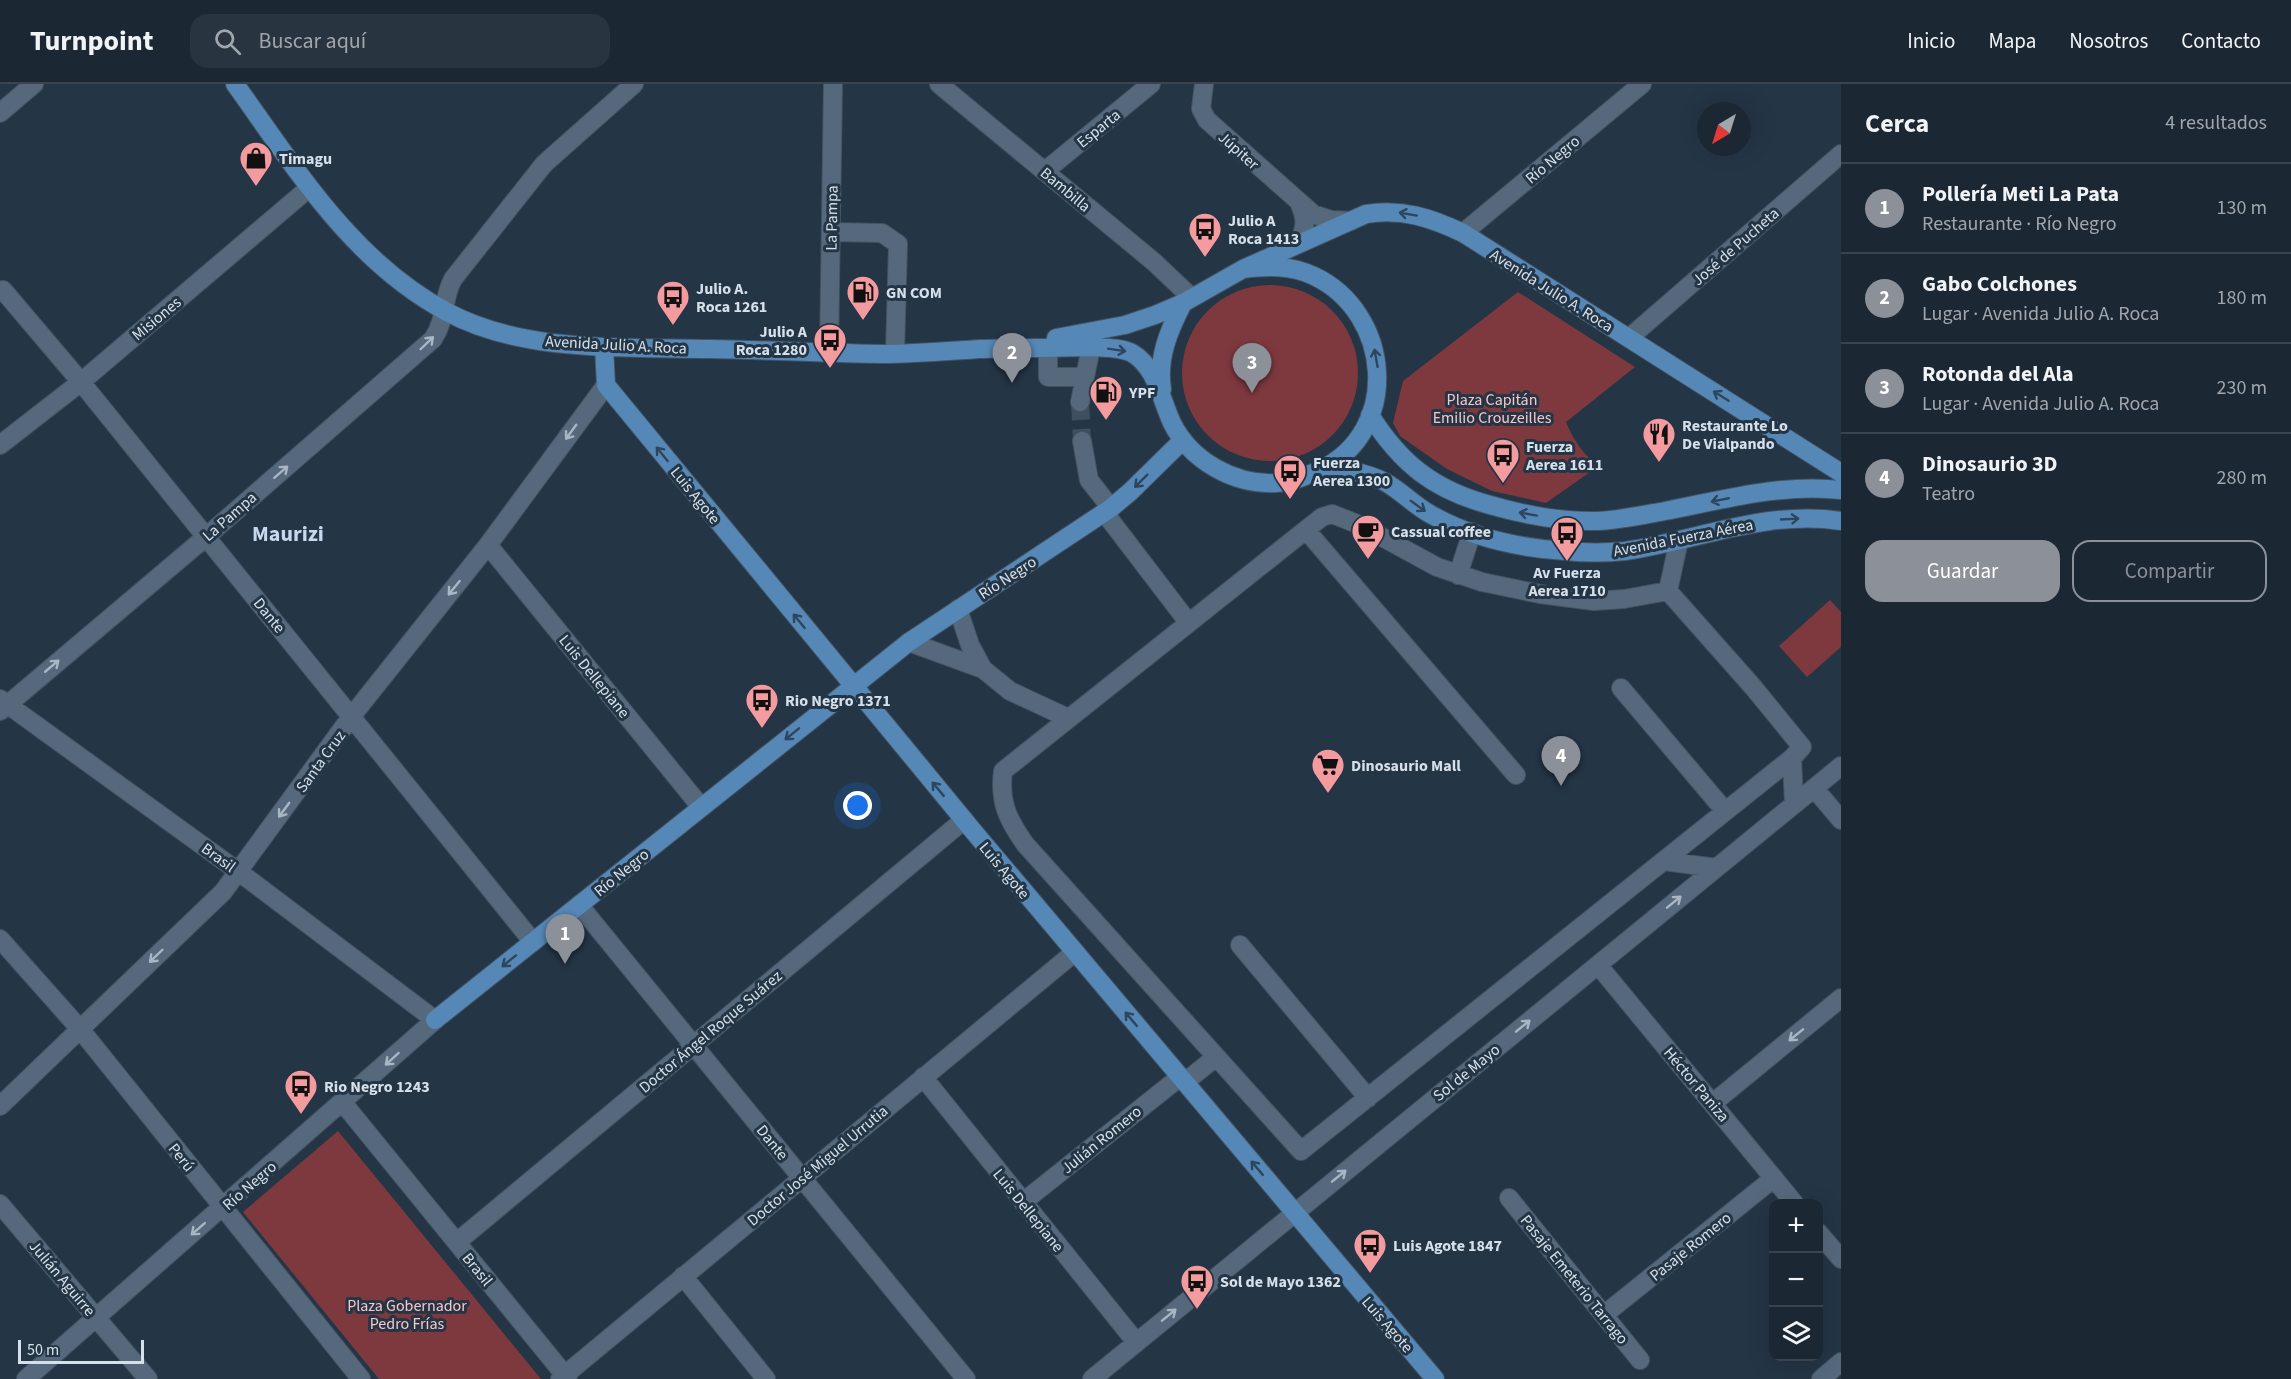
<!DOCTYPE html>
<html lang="es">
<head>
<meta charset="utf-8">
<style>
	:root { --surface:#1b2834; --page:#283440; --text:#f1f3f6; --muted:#a0a6ac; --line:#39444f; --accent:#8c9099 }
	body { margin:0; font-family:"Source Sans 3",sans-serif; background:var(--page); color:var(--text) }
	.controls { position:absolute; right:18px; bottom:18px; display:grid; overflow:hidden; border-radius:12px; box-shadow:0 6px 24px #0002 }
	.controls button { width:54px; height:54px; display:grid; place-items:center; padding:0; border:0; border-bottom:2px solid var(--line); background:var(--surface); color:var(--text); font:30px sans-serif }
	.compass { position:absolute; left:1697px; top:18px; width:54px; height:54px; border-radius:50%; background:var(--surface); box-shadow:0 6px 24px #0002; rotate:218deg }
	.scale { position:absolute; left:18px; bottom:15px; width:126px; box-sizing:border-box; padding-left:6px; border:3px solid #d5e0ea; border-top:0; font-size:16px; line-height:21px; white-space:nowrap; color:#d5e0ea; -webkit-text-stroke:4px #243546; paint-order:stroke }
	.you { position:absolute; left:858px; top:722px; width:21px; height:21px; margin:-15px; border:4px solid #fff; border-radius:50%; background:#1a73e8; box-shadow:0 0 0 9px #1a73e833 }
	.badge { display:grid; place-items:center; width:39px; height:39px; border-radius:50%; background:var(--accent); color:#fff; font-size:20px; font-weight:700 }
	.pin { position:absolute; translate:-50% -50px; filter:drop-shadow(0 2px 3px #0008) }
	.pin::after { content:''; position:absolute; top:32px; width:21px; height:18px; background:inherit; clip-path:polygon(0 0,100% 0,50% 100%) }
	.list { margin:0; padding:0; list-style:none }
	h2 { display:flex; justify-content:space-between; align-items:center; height:78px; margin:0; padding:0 24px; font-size:26px }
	h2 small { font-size:20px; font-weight:400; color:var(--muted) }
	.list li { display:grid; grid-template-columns:39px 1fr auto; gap:18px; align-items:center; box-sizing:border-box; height:90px; padding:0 24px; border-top:2px solid var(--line) }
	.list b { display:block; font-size:22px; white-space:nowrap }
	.list p { margin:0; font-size:20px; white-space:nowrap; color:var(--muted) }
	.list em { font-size:20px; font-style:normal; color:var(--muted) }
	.actions { display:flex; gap:12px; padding:18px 24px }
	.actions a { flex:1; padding:14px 0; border:2px solid var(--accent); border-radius:18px; text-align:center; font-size:21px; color:var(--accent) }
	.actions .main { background:var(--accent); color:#fff }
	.icon { flex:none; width:33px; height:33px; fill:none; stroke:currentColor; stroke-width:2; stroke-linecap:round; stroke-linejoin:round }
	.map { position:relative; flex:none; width:1841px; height:1295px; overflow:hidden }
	header { display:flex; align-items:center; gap:36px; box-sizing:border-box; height:84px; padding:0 30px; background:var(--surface); border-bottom:2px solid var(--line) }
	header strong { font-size:28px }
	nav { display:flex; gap:33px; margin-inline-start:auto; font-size:21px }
	.search { width:420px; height:54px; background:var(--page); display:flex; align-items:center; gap:15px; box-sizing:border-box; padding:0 21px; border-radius:18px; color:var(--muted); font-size:22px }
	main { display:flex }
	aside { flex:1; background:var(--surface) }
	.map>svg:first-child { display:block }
	.green { fill:#7e393f }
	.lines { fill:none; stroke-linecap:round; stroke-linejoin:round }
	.minor-tunnel { stroke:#3f4f5f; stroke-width:18; stroke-dasharray:18 9; stroke-linecap:butt }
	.minor-casing { stroke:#445361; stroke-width:20 }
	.major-casing { stroke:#445361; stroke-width:20 }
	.minor { stroke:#56697c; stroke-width:18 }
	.major { stroke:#5588b7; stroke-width:18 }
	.oneway { stroke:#2e465d }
	.oneway2 { stroke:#a9b6c4 }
	.labels { text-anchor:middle; stroke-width:6; stroke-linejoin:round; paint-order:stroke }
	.street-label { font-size:16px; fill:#d5e0ea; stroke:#243546 }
	.poi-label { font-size:16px; font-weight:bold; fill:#d5e0ea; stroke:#243546; text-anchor:start }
	.park-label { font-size:16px; fill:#fcc5c7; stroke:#243546 }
	.district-label { font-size:22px; font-weight:bold; fill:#c4d9ee; stroke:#243546 }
</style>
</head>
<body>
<header>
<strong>Turnpoint</strong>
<div class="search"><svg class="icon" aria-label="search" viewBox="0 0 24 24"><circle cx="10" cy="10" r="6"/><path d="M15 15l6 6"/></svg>Buscar aquí</div>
<nav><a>Inicio</a><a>Mapa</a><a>Nosotros</a><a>Contacto</a></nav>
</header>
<main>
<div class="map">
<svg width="1841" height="1295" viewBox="0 0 1841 1295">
	<rect width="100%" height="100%" fill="#243546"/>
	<path class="green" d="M1182 289a88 88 0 1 1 176 0a88 88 0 1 1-176 0Z
		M 1518,208 L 1635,283 L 1566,338 C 1572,353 1585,375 1600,381 L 1546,419 L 1492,407 L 1447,385 L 1400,352 L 1393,339 L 1403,297 Z
		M 1830,516 L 1841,528 L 1841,563 L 1807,593 L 1779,562 Z
		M 338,1047 L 541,1295 L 379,1295 L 243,1128 Z"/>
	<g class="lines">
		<path class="minor-tunnel" d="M 1080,318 L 1082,357"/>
		<defs>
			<path id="minor" d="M 939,0 L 1154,178 L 1191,213
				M 1204,0 L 1201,25 L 1207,36 L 1313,130 L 1331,136 L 1351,137
				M 0,29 L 34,0
				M 1045,87 L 1151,0
				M 831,148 L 882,149 L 898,160 L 895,269
				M 1463,149 L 1642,0
				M 1299,159 C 1305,144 1307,136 1300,121
				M 3,206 L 81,298 L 533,858
				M 1629,254 L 1841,70
				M 1048,264 L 1048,293 L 1085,293
				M 829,268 L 833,0
				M 1080,318 L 1091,263
				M 1082,357 L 1089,396 L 1111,424
				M 0,361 L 81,298 L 309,104
				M 1104,428 L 1188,538
				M 1332,430 L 1360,441 L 1437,483 L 1482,498 L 1540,510 L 1594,517 L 1624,515 L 1668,507 L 1753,603 L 1802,663 L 1792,674 L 1301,1067 L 1025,760 C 1008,736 999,718 1003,687 L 1322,433 Z
				M 1306,446 L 1516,691
				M 488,461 L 701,723
				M 1458,491 L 1472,448
				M 1668,507 L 1679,456
				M 958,525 L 970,561 L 983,585
				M 909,558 L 983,585 L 1010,607 L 1068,634
				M 1621,604 L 1725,727
				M 0,615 L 239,788 L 435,936 L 26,1295
				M 0,627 L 207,452 L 433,255 C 447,234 442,215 453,195 L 544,80 L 634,0
				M 1792,674 L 1794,720
				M 1814,704 L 1841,736
				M 1664,777 L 1716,784
				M 579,821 L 966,1295
				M 0,855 L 80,945 L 361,1295
				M 1240,861 L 1368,1014
				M 1598,881 L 1795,1120
				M 923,993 L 1136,1258
				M 1185,998 L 1216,973
				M 343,1019 L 568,1295
				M 1713,1019 L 1841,914
				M 0,1022 L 223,808 L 351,633 L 488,461 L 606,301
				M 1509,1114 L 1640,1276
				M 1023,1118 L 1180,993
				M 0,1120 L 148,1295
				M 1818,1148 L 1841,1175
				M 457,1158 L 964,736
				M 683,1192 L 766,1295
				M 1605,1230 L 1774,1094
				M 560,1295 L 1075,868
				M 1092,1295 L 1841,682
				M 1821,1295 L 1841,1278"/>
			<path id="major" d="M 235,0 C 296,85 352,177 447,228 C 523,269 625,263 709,265 C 767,266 825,269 883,270 C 915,270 948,267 980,265 C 1017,264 1054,264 1091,263 C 1104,264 1120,263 1132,269 C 1156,283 1161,315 1172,339 C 1191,377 1234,401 1276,399 C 1292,398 1306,392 1320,386 C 1402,347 1392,229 1314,192 C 1291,181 1267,182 1243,185
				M 1056,254 L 1125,241 L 1155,231 L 1183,219 L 1243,185 L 1366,130 C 1402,124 1431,134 1463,149 L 1841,389
				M 604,263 L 606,301 L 974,748 L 1435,1295
				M 1162,305 C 1157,274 1169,246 1183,219
				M 1370,331 C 1401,380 1434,406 1490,421 C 1525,431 1561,438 1598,437 C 1620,436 1643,431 1665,427 C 1722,416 1783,399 1841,406
				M 1328,382 C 1347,386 1367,389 1385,398 C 1401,407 1414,421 1430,430 C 1470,453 1520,464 1565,467 C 1585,469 1606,469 1625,467 C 1696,457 1768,425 1841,437
				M 435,936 L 909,558 L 1111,424 L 1130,408 L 1183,356"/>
		</defs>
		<use href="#minor" class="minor-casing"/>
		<use href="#major" class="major-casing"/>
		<use href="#minor" class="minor"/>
		<use href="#major" class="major"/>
	</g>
	<defs><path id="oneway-shaft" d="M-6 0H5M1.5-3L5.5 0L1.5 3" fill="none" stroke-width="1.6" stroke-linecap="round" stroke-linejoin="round" transform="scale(1.5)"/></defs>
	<g class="oneway">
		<use href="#oneway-shaft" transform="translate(1408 130) rotate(-170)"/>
		<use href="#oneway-shaft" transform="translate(1117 266) rotate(9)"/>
		<use href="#oneway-shaft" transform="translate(1376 274) rotate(-100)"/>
		<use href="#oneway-shaft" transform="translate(1721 312) rotate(-148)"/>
		<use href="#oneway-shaft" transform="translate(662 370) rotate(-129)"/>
		<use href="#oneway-shaft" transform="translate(1141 397) rotate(135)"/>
		<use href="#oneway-shaft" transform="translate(1720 416) rotate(169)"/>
		<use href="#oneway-shaft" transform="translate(1418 422) rotate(36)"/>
		<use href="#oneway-shaft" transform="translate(1528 430) rotate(-170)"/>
		<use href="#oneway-shaft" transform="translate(1790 435) rotate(-3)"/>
		<use href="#oneway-shaft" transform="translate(799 537) rotate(-129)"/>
		<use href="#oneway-shaft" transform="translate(792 650) rotate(141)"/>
		<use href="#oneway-shaft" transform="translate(938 705) rotate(-130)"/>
		<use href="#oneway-shaft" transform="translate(509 877) rotate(141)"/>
		<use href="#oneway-shaft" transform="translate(1131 935) rotate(-130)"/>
		<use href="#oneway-shaft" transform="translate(1257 1084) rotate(-130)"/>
	</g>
	<g class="oneway2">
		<use href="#oneway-shaft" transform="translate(427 259) rotate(-44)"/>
		<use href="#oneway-shaft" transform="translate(571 348) rotate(126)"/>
		<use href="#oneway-shaft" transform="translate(281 388) rotate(-41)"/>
		<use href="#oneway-shaft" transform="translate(454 504) rotate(129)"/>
		<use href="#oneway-shaft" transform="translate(52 582) rotate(-40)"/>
		<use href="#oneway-shaft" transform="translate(284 726) rotate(126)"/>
		<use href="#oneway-shaft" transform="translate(1674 818) rotate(-39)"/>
		<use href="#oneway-shaft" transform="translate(156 872) rotate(136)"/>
		<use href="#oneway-shaft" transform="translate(1523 942) rotate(-39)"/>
		<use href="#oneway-shaft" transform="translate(1796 951) rotate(141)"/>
		<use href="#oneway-shaft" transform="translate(392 975) rotate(138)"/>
		<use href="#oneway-shaft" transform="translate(1339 1092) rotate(-39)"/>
		<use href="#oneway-shaft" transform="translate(198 1145) rotate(139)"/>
		<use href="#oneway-shaft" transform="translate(1169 1231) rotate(-39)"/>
	</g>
	<defs>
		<symbol id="shop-pin" viewBox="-11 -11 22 30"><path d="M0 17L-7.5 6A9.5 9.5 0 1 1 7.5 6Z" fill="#f49b9f" stroke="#243546"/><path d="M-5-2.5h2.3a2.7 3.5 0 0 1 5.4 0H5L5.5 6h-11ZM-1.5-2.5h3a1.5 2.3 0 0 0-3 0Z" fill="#111"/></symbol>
		<symbol id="bus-pin" viewBox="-11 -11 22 30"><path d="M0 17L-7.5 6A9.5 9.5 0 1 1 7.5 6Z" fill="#f49b9f" stroke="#243546"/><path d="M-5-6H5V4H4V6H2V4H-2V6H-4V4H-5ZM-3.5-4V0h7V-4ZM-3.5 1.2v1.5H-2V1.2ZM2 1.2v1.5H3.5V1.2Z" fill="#111"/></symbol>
		<symbol id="fuel-pin" viewBox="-11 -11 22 30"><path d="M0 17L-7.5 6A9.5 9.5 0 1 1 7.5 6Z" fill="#f49b9f" stroke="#243546"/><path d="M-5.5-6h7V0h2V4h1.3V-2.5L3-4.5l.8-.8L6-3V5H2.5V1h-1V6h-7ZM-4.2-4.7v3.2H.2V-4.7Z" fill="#111"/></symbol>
		<symbol id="restaurant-pin" viewBox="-11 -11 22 30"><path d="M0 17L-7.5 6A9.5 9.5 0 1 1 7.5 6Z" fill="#f49b9f" stroke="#243546"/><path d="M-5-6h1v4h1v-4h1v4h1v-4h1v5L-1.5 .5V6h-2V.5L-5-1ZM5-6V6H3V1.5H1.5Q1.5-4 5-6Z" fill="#111"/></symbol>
		<symbol id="cafe-pin" viewBox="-11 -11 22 30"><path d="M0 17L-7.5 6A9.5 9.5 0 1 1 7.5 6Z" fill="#f49b9f" stroke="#243546"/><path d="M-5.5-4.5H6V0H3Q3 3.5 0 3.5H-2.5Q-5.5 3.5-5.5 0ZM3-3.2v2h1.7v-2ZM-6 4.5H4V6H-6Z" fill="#111"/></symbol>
		<symbol id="supermarket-pin" viewBox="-11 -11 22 30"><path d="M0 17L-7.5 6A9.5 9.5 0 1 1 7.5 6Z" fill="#f49b9f" stroke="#243546"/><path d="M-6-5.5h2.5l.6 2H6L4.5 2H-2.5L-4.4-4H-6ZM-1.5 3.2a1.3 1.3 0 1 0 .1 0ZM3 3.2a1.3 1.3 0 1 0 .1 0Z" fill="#111"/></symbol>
	</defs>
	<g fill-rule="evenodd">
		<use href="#shop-pin" x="237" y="55" width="38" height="52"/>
		<use href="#bus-pin" x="1186" y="126" width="38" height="52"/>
		<use href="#fuel-pin" x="844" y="189" width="38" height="52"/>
		<use href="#bus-pin" x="654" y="194" width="38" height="52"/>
		<use href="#bus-pin" x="811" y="237" width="38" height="52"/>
		<use href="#fuel-pin" x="1087" y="289" width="38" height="52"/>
		<use href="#restaurant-pin" x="1640" y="331" width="38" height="52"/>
		<use href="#bus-pin" x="1484" y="352" width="38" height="52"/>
		<use href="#bus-pin" x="1271" y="368" width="38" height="52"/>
		<use href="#cafe-pin" x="1349" y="428" width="38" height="52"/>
		<use href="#bus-pin" x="1548" y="430" width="38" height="52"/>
		<use href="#bus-pin" x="743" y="597" width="38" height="52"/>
		<use href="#supermarket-pin" x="1309" y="662" width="38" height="52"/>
		<use href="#bus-pin" x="282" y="983" width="38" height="52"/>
		<use href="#bus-pin" x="1351" y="1142" width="38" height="52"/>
		<use href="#bus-pin" x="1178" y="1178" width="38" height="52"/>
	</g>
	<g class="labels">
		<g class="street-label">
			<text transform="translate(1098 44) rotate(-39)" y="6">Esparta</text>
			<text transform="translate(1239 66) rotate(42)" y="6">Júpiter</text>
			<text transform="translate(1552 75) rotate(-40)" y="6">Río Negro</text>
			<text transform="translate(1066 105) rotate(40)" y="6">Bambilla</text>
			<text transform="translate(831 134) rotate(-89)" y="6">La Pampa</text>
			<text transform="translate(1735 162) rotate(-41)" y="6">José de Pucheta</text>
			<text transform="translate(1552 206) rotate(32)" y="6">Avenida Julio A. Roca</text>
			<text transform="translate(156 234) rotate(-40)" y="6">Misiones</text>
			<text transform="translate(616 260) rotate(3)" y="6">Avenida Julio A. Roca</text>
			<text transform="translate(696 411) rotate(51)" y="6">Luis Agote</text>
			<text transform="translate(229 432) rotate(-41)" y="6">La Pampa</text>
			<text transform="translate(1683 453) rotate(-11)" y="6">Avenida Fuerza Aérea</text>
			<text transform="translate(1007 493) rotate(-33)" y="6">Río Negro</text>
			<text transform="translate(270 531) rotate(51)" y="6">Dante</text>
			<text transform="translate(595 592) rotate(51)" y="6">Luis Dellepiane</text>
			<text transform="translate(320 677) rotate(-54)" y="6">Santa Cruz</text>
			<text transform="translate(219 773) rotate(36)" y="6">Brasil</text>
			<text transform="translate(1005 786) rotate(50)" y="6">Luis Agote</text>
			<text transform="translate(621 788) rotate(-39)" y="6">Río Negro</text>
			<text transform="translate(710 947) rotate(-40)" y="6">Doctor Ángel Roque Suárez</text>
			<text transform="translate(1466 988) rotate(-39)" y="6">Sol de Mayo</text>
			<text transform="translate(1697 1000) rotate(50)" y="6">Héctor Paniza</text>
			<text transform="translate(1101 1055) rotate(-39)" y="6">Julián Romero</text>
			<text transform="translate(773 1058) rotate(51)" y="6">Dante</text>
			<text transform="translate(182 1073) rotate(52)" y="6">Perú</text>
			<text transform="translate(817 1081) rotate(-40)" y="6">Doctor José Miguel Urrutia</text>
			<text transform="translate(249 1101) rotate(-41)" y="6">Río Negro</text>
			<text transform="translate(1029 1126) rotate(51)" y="6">Luis Dellepiane</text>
			<text transform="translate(1690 1162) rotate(-39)" y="6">Pasaje Romero</text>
			<text transform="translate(478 1185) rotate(51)" y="6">Brasil</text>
			<text transform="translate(63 1194) rotate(50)" y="6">Julián Aguirre</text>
			<text transform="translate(1575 1195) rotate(51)" y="6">Pasaje Emeterio Tarrago</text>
			<text transform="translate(1388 1240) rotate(49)" y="6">Luis Agote</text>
		</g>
		<g class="poi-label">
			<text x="279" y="80">Timagu</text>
			<text x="1228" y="142">Julio A<tspan x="1228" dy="18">Roca 1413</tspan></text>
			<text x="696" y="210">Julio A.<tspan x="696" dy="18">Roca 1261</tspan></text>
			<text x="886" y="214">GN COM</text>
			<text x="807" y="253" text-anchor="end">Julio A<tspan x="807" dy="18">Roca 1280</tspan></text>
			<text x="1129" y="314">YPF</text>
			<text x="1682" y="347">Restaurante Lo<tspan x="1682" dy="18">De Vialpando</tspan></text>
			<text x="1526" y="368">Fuerza<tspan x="1526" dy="18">Aerea 1611</tspan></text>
			<text x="1313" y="384">Fuerza<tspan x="1313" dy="18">Aerea 1300</tspan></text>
			<text x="1391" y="453">Cassual coffee</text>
			<text x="1567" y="494" text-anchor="middle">Av Fuerza<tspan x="1567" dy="18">Aerea 1710</tspan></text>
			<text x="785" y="622">Rio Negro 1371</text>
			<text x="1351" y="687">Dinosaurio Mall</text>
			<text x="324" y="1008">Rio Negro 1243</text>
			<text x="1393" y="1167">Luis Agote 1847</text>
			<text x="1220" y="1203">Sol de Mayo 1362</text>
		</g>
		<g class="park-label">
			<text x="1492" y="321">Plaza Capitán<tspan x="1492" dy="18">Emilio Crouzeilles</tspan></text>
			<text x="407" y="1227">Plaza Gobernador<tspan x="407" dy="18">Pedro Frías</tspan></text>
		</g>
		<g class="district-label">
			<text x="288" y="457">Maurizi</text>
		</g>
	</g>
</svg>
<div class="controls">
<button>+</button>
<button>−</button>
<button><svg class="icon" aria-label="layers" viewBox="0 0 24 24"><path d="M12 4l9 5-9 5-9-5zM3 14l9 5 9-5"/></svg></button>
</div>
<svg class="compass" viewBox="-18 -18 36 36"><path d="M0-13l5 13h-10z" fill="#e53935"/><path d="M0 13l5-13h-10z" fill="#a0a6ac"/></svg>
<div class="scale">50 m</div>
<div class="you"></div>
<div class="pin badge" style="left:565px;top:880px">1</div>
<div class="pin badge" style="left:1012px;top:299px">2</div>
<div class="pin badge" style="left:1252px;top:309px">3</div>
<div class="pin badge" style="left:1561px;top:702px">4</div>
</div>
<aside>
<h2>Cerca<small>4 resultados</small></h2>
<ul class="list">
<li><span class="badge">1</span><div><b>Pollería Meti La Pata</b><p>Restaurante · Río Negro</p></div><em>130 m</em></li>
<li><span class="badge">2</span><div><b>Gabo Colchones</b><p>Lugar · Avenida Julio A. Roca</p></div><em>180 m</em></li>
<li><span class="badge">3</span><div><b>Rotonda del Ala</b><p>Lugar · Avenida Julio A. Roca</p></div><em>230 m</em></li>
<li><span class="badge">4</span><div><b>Dinosaurio 3D</b><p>Teatro</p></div><em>280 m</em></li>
</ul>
<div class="actions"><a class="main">Guardar</a><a>Compartir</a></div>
</aside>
</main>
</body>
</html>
